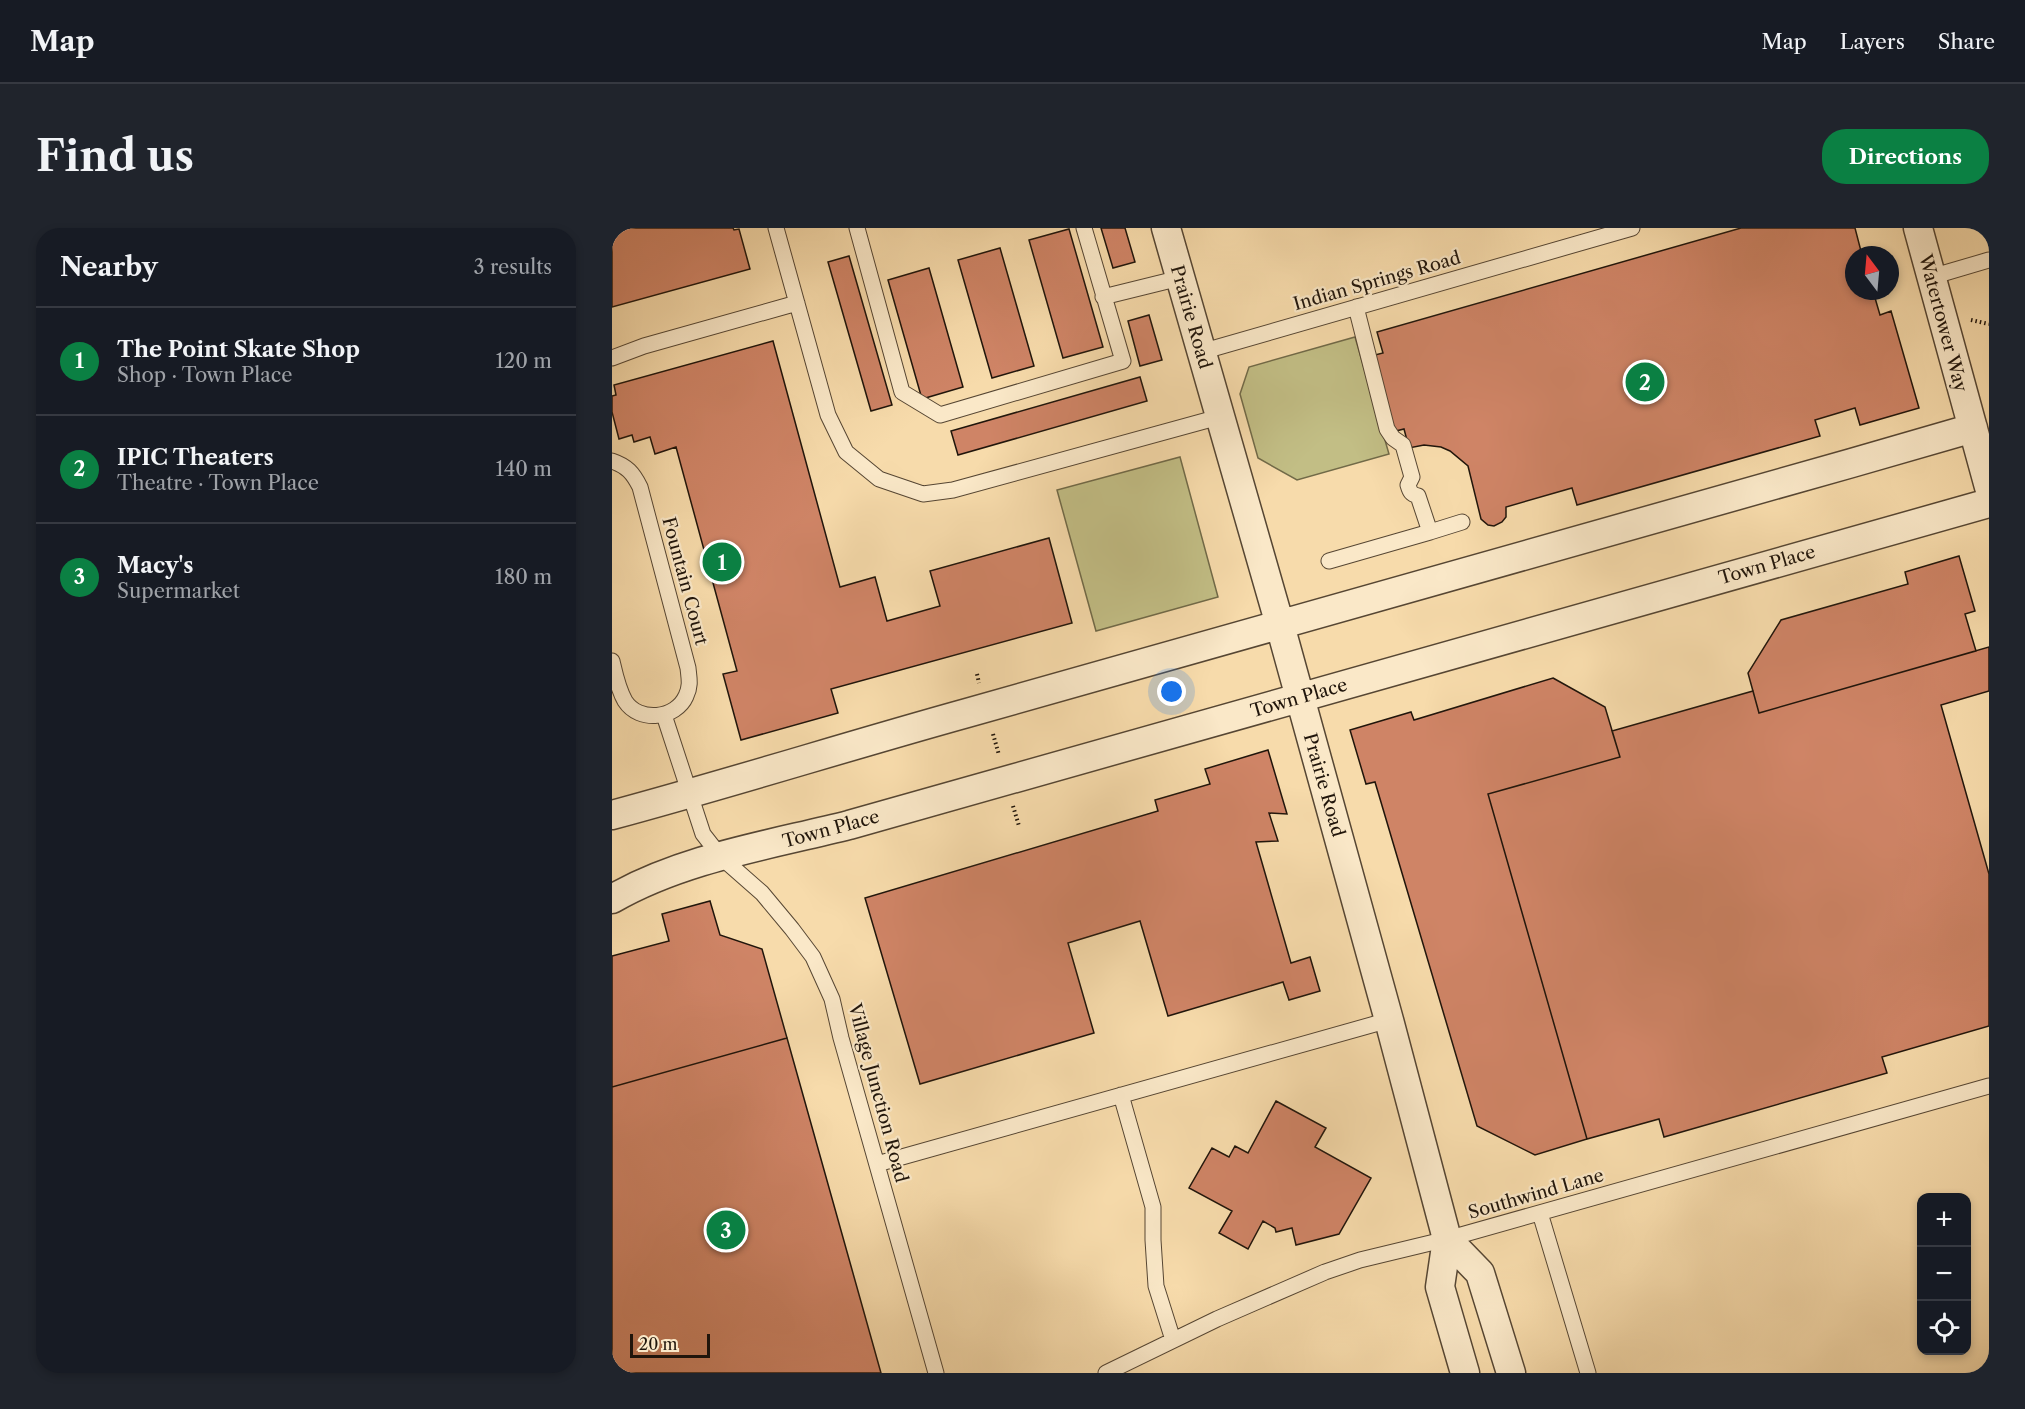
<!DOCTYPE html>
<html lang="en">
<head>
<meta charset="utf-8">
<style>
	:root { --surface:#171b24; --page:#20242c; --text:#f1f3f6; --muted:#9ea1a6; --line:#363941; --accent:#0b8043 }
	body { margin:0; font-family:"Libre Caslon Text",serif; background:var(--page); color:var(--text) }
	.controls { position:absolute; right:18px; bottom:18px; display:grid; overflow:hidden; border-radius:12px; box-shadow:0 3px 9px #0003 }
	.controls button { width:54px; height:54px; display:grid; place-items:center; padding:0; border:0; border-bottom:2px solid var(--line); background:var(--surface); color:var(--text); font:30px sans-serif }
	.compass { position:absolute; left:1233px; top:18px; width:54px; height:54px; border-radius:50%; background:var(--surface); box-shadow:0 3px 9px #0003; rotate:344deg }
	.scale { position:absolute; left:18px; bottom:15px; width:80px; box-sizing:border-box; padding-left:6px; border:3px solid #20150b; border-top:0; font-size:16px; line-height:21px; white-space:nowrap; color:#20150b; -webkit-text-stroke:4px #fae8c8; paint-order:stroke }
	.you { position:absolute; left:560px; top:464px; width:21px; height:21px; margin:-15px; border:4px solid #fff; border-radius:50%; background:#1a73e8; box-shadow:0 0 0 9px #1a73e833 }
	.badge { display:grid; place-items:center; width:39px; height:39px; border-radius:50%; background:var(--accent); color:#fff; font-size:20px; font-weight:700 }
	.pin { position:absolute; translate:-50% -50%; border:3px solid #fff; box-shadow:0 2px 6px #0006 }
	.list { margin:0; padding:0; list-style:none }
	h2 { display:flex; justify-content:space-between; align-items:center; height:78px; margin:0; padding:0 24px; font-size:26px }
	h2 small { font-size:20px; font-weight:400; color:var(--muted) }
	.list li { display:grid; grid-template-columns:39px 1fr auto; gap:18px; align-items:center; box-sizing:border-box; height:108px; padding:0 24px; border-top:2px solid var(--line) }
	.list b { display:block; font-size:22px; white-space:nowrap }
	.list p { margin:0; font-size:20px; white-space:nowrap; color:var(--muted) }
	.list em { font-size:20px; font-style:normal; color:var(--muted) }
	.icon { flex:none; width:33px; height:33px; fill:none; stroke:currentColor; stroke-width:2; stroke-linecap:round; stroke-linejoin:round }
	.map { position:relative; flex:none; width:1377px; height:1145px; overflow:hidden; border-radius:24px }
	header { display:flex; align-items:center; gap:36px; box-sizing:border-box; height:84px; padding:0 30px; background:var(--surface); border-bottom:2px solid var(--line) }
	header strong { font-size:28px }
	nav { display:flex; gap:33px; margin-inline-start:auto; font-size:21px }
	.intro { display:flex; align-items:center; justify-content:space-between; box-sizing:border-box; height:144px; padding:0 36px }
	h1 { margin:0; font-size:42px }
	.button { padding:15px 27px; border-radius:24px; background:var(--accent); color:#fff; font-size:21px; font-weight:700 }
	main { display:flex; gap:36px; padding:0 36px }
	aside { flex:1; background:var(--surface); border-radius:24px; box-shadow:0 3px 9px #0003 }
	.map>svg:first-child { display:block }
	.green { fill:#c2be85; stroke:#716a48; stroke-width:1.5 }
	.building { fill:#cf8466; stroke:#20150b; stroke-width:1.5 }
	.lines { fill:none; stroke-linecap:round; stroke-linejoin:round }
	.service-casing { stroke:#564633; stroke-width:17 }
	.minor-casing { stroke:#564633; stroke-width:31 }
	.path { stroke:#20150b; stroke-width:4; stroke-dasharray:1.5 3; stroke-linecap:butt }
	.service { stroke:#fae8c8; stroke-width:15 }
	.minor { stroke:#fae8c8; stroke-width:28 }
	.labels { text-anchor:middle; stroke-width:4.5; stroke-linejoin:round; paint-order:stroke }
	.street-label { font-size:18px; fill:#20150b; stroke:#fae8c8 }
</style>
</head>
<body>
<header>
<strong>Map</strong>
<nav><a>Map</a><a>Layers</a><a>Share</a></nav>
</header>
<div class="intro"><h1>Find us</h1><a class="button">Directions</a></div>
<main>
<aside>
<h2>Nearby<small>3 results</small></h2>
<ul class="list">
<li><span class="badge">1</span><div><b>The Point Skate Shop</b><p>Shop · Town Place</p></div><em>120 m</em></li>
<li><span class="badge">2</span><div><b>IPIC Theaters</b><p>Theatre · Town Place</p></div><em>140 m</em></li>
<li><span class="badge">3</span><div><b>Macy's</b><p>Supermarket</p></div><em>180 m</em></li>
</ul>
</aside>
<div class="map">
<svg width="1377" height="1145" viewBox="0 0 1377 1145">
	<rect width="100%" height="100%" fill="#f7dbab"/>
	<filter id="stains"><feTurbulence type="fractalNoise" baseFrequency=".00333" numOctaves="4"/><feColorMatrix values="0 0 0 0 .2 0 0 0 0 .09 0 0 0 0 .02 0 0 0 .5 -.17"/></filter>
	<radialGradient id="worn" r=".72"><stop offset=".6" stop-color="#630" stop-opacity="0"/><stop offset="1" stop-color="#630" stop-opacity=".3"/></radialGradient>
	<path class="green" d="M 743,109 L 777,226 L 685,252 L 646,230 L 628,166 L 637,139 Z
		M 568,229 L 606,369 L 484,403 L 445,262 Z"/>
	<path class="building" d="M 0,0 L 121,0 L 122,2 L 127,1 L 138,41 L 0,79 Z
		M 489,0 L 513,0 L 523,34 L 501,40 Z
		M 1129,0 L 1243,0 L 1250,27 L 1242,27 L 1242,63 L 1261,63 L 1268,87 L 1279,83 L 1307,180 L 1248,197 L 1243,180 L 1203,192 L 1208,208 L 965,277 L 960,260 L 894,279 L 894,289 L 890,294 L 882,298 L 876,297 L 869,291 L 856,238 L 838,223 L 829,219 L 812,217 L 797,220 L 792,201 L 780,204 L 759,128 L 771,125 L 765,104 Z
		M 457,1 L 491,119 L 451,130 L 417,12 Z
		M 388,20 L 422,138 L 380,150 L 346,32 Z
		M 237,28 L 280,177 L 259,183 L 216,34 Z
		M 317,40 L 351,159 L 310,171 L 276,52 Z
		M 537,87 L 550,132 L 528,138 L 516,93 Z
		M 161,113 L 228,359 L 263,349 L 275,393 L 328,378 L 318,343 L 437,310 L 460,395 L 219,461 L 226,485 L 129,512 L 111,446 L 125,443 L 64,219 L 43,226 L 38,209 L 22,214 L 20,207 L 7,211 L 0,184 L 0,168 L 4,167 L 2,157 Z
		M 528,149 L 535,173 L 346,227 L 339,203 Z
		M 1347,328 L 1363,383 L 1353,386 L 1364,423 L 1147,485 L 1136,445 L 1169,392 L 1296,356 L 1293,344 Z
		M 1377,419 L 1377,463 L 1329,477 L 1377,646 L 1377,798 L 1270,829 L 1275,845 L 1052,909 L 1047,891 L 975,911 L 876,566 L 1008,529 L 1000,503 L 1141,463 L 1147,485 Z
		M 941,450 L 993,479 L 1008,529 L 876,566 L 975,911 L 923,927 L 865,898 L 763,554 L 754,556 L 738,502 L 799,484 L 802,492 Z
		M 656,522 L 675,586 L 657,585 L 666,613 L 644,614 L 679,735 L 698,729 L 708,763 L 677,772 L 671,754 L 556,788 L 528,693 L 456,715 L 482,805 L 308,856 L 253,670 L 546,583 L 543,572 L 598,556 L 593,541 Z
		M 98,673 L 108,707 L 150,721 L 175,810 L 0,859 L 0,728 L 57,713 L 50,686 Z
		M 175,810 L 269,1145 L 0,1145 L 0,859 Z
		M 664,873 L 714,900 L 703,919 L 759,950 L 727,1006 L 684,1017 L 680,1000 L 664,1004 L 663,1000 L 651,993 L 636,1021 L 607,1005 L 620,983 L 577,960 L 600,920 L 617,929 L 623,918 L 636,925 Z"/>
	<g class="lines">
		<defs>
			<path id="service" d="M 164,0 L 216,187 L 234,224 L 267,251 L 311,266 L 341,262 L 607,189
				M 245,0 L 290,164 L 328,187 L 511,133 L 472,0
				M 1319,49 L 1377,32
				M 491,69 L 568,50
				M 589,124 L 1020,0
				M 0,130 L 32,118 L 185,75
				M 0,233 C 15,238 21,245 28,259 L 76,440 C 77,450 79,458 74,468 C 64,491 27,495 13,473 C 6,461 3,446 0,433
				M 818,304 L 850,294
				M 717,333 L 818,304 L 806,268 C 799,266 798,264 796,257 L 800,249 L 791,217 L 781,210 L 775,201 L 744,79
				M 52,487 L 91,606 L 109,629 L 150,665 L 180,701 L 201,729 L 220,771 L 229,810 L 324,1145
				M 509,867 L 541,979 L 541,1012 L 544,1058 L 561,1112
				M 265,936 L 777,792
				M 928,985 L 976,1145
				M 494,1145 L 605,1091 L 713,1044 L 748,1032 L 835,1011 L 1377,858"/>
			<path id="minor" d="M 554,0 L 668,397 L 777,792 L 826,977 L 835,1011 L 828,1059 L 853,1145
				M 1306,0 L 1377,259
				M 0,587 C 119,555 236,518 355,485 C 690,391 1026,297 1361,200
				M 0,671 C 71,630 158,617 237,597 L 1377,275
				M 835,1011 L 868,1045 L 899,1145"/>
		</defs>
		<use href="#service" class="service-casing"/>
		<use href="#minor" class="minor-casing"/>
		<path class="path" d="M 1359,92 L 1377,96
			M 365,446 L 367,455
			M 381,506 L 387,527
			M 401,578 L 407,598"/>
		<use href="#service" class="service"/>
		<use href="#minor" class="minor"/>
	</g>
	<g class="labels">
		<g class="street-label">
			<text transform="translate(765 53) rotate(-16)" y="6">Indian Springs Road</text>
			<text transform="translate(579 89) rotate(74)" y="6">Prairie Road</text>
			<text transform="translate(1331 95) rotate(75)" y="6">Watertower Way</text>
			<text transform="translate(1155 337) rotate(-16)" y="6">Town Place</text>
			<text transform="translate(73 353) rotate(75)" y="6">Fountain Court</text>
			<text transform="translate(687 470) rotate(-16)" y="6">Town Place</text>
			<text transform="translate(712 557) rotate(74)" y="6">Prairie Road</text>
			<text transform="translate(219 601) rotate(-15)" y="6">Town Place</text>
			<text transform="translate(266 865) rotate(75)" y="6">Village Junction Road</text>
			<text transform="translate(924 966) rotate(-16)" y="6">Southwind Lane</text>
		</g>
	</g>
	<rect width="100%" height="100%" filter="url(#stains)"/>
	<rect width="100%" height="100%" fill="url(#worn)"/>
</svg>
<div class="controls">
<button>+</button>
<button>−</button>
<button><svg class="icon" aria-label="locate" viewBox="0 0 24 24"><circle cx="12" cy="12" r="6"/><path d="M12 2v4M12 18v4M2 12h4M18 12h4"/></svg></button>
</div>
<svg class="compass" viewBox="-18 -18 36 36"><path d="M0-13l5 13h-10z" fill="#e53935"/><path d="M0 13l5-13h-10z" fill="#9ea1a6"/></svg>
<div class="scale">20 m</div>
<div class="you"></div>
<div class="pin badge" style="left:110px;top:334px">1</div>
<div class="pin badge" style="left:1033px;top:154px">2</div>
<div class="pin badge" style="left:114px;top:1002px">3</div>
</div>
</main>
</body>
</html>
